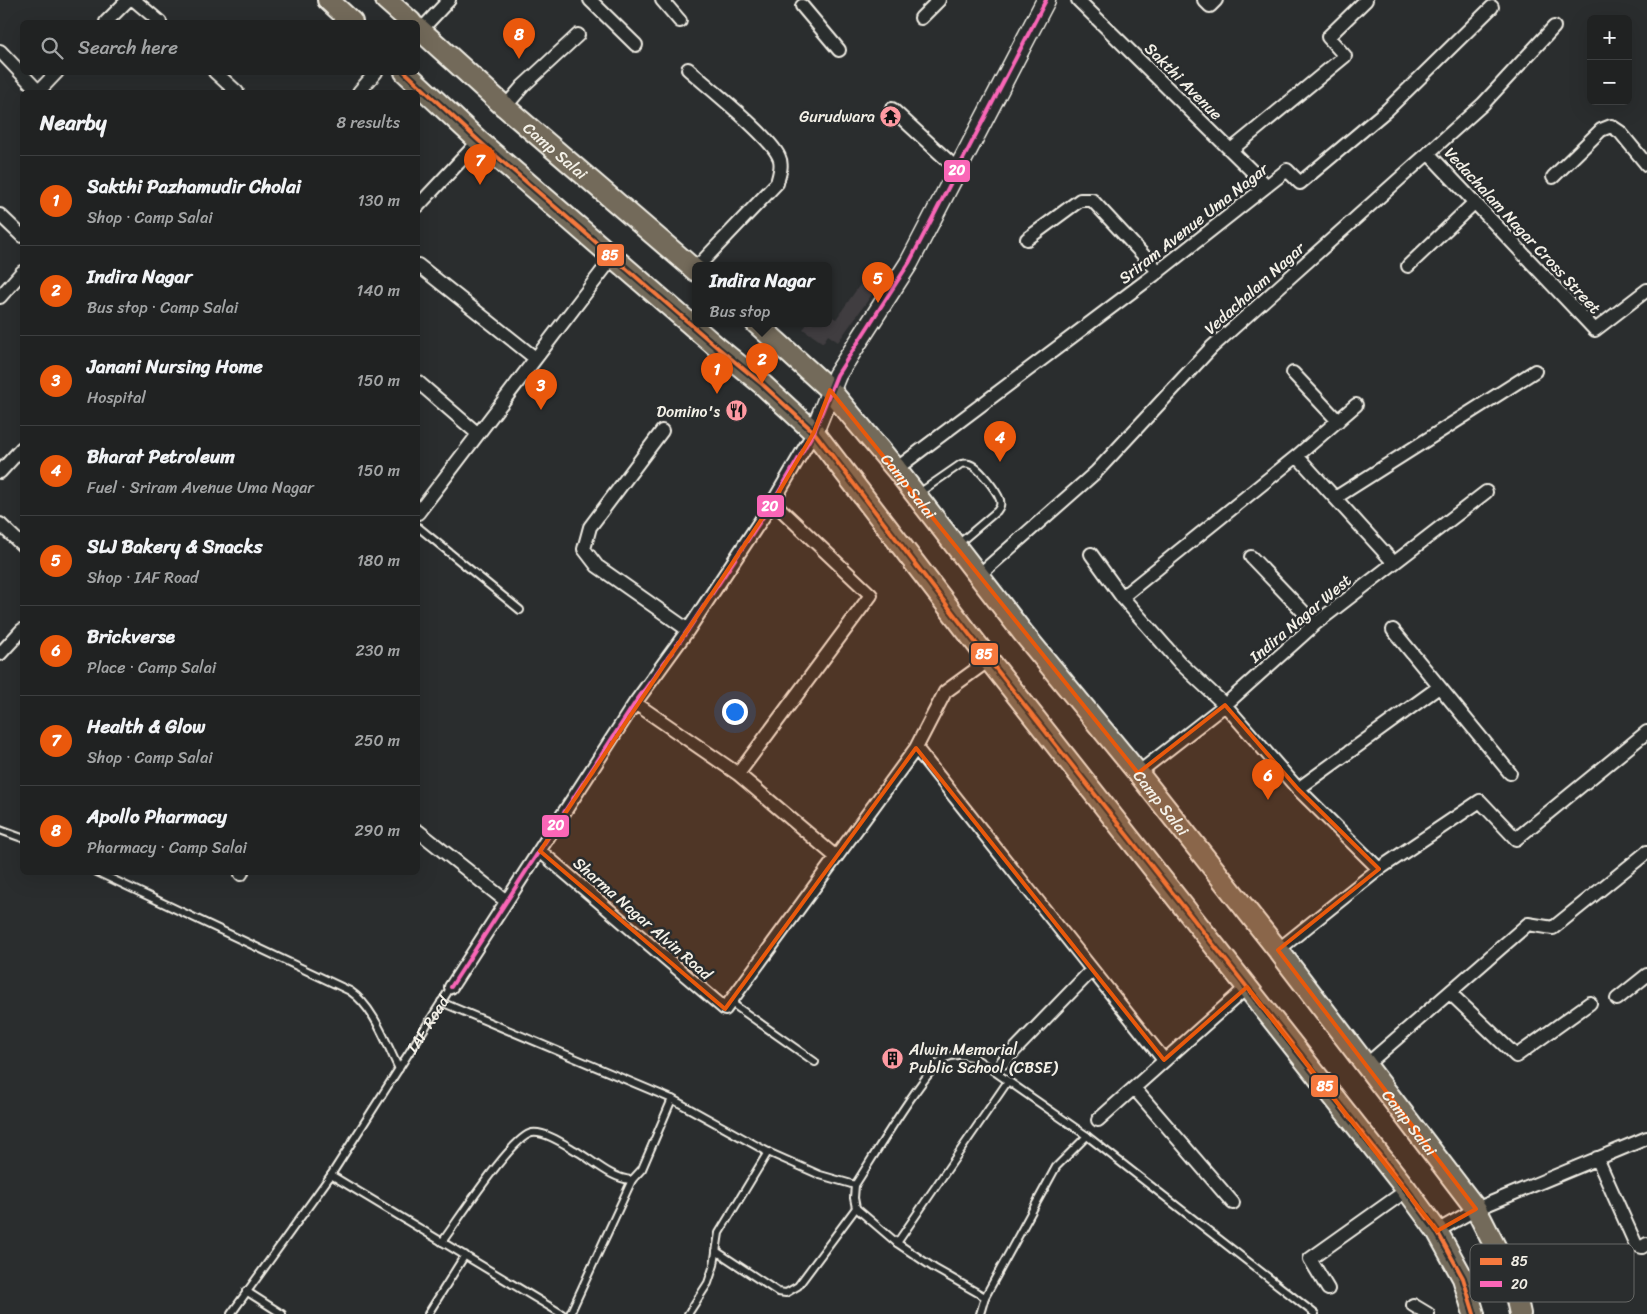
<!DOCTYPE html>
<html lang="en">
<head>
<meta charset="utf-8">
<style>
	:root { --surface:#202222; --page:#2d2f2f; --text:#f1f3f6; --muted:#a2a4a5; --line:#3d3f40; --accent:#ea580c }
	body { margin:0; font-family:Sriracha,sans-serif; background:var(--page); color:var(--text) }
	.controls { position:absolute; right:15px; top:15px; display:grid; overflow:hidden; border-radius:8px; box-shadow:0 5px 20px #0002 }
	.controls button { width:45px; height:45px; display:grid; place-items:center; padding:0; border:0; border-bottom:1px solid var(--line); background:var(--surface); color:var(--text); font:25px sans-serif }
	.you { position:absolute; left:734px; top:711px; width:18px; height:18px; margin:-12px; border:4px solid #fff; border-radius:50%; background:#1a73e8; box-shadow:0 0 0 8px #1a73e833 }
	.badge { display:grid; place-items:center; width:32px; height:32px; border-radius:50%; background:var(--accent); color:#fff; font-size:16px; font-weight:700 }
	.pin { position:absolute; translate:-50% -41px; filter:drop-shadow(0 1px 2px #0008) }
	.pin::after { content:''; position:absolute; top:26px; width:18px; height:15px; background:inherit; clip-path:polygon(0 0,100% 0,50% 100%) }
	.popup { position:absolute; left:692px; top:262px; width:140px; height:65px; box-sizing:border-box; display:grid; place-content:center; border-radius:8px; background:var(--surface); filter:drop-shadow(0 1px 4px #0005); font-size:16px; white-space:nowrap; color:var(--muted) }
	.popup b { font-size:19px; color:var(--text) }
	.popup::after { content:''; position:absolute; left:50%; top:100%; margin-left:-10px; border:10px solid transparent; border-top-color:var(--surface) }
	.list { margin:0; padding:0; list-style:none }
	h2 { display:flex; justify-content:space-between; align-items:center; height:65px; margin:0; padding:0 20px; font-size:21px }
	h2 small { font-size:16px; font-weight:400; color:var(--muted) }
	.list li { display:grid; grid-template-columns:32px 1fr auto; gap:15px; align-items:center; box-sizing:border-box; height:90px; padding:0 20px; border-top:1px solid var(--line) }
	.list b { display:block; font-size:19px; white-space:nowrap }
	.list p { margin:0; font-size:16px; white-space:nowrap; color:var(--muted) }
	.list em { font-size:16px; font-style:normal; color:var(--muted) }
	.icon { flex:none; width:28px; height:28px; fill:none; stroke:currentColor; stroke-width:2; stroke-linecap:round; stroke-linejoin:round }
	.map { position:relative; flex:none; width:1647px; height:1314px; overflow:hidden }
	.search { position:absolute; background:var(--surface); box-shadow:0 5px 20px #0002; left:20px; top:20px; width:400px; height:55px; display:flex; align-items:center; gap:12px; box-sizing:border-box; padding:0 18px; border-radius:8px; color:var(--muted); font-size:19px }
	.panel { position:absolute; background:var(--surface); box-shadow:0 5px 20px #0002; left:20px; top:90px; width:400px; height:785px; border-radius:8px }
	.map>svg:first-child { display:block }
	.built { fill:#3f3c3f }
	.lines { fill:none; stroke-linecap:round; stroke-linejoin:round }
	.lane-casing { stroke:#f4f1e8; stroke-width:10 }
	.street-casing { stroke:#f4f1e8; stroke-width:16 }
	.secondary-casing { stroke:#f4f1e8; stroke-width:21 }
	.primary-casing { stroke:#f4f1e8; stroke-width:24 }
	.lane { stroke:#2a2d2e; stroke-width:6 }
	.street { stroke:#2a2d2e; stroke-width:12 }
	.secondary { stroke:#2a2d2e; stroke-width:18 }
	.primary { stroke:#736b5a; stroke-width:20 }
	.bus-1-casing { stroke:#2a2d2e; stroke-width:8 }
	.bus-2-casing { stroke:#2a2d2e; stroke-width:8 }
	.bus-1 { stroke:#f6793e; stroke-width:4 }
	.bus-2 { stroke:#fa66b7; stroke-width:4 }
	.marked { fill:#e8590c; fill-opacity:0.2; stroke:#e8590c; stroke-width:4; stroke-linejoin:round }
	.labels { text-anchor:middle; stroke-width:5; stroke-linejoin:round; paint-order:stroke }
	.street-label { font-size:16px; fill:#f4f1e8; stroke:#2a2d2e }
	.poi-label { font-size:16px; fill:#f4f1e8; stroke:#2a2d2e; text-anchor:end }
	.key { fill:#2a2d2e; stroke:#676866; stroke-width:1 }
	.key-label { font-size:14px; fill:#f4f1e8 }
	.line-badge { stroke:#2a2d2e; stroke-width:2 }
	.badge-label { font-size:14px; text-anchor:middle; font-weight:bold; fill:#fff }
</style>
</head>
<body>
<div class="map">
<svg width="1647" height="1314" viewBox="0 0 1647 1314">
	<rect width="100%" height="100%" fill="#2a2d2e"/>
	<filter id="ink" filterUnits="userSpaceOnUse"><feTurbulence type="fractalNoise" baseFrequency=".02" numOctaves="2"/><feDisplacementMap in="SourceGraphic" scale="10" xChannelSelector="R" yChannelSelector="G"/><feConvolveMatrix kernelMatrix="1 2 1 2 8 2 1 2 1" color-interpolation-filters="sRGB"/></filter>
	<g filter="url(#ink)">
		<path class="built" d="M 868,273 L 881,282 L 838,342 L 828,335 L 823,343 L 803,329 L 808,323 L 828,323 L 828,314 L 836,319 Z"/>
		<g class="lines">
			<defs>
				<g id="lane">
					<path d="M 919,493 L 961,464 C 963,464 966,463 969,464 C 978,466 997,491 1000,500 C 1001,505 1000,507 997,511 L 957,545"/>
					<path d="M 418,527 L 520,610"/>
					<path d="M 0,830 L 22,838"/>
					<path d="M 97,872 L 350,991 C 374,1007 386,1043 399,1069"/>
					<path d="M 441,1002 L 672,1099 L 768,1152 L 820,1175 L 855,1185"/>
					<path d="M 730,1002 L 815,1062"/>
					<path d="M 331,1175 L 562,1314"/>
					<path d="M 442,1242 C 457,1222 512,1136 532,1133 C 546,1131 567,1146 578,1152 C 595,1162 612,1179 632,1180 L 642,1169 L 672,1099"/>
					<path d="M 897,1243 L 1008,1081"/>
					<path d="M 716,1251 L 778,1292 L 786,1293 L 798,1286 L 856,1208"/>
					<path d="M 246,1291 L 282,1314"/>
					<path d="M 985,1297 L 934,1268 L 897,1243 L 856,1208 L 854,1198 L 855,1185 C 871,1161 925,1069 945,1058 C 956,1053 964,1055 975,1058 L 1087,1136 L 1315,1314"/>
					<path id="s1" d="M 231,1314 L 331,1175 L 451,987"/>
					<path d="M 428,1314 L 465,1255"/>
					<path d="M 570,1314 L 632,1180"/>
					<path d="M 688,1314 L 708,1283 L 714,1265 L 719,1233 L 768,1152"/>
					<path d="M 980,1314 L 985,1297 L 1056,1167 L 1087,1136"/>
				</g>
				<path id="street" d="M 134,0 L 160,22
					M 590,0 L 636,45
					M 662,0 L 680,21
					M 1078,0 L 1267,186
					M 1204,0 L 1210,6 L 1216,0
					M 802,6 L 839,50
					M 921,18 L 939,0
					M 106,22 L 128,0
					M 420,31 L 449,0
					M 0,51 L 39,92
					M 688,69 C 708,87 771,137 779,157 C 783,165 779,175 777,183 L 699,265
					M 215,72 L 237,92
					M 38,92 L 57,72
					M 359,92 L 376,72
					M 505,107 L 523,86 L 578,35
					M 892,109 L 958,170
					M 1231,150 L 1345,56 L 1328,37 L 1366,0
					M 1428,153 L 1595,330 L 1647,290
					M 1553,177 L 1601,130 L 1611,126 L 1620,132 L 1647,165
					M 418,206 L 479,141
					M 0,215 L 22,236
					M 1027,239 L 1080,200 L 1092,200 L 1159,272
					M 418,265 L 535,358
					M 1408,266 L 1475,202
					M 0,297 L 22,272
					M 1293,373 L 1338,421
					M 418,382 L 478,434
					M 1356,405 L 1297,456 L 1122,597 L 1180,663 L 1225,705 L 1298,789 L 1379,869
					M 662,431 L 590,527 L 584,549 L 597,566 L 688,630
					M 1297,456 L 1394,563
					M 896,469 L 1154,275 L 1287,170 L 1300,183 L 1387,110 L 1492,7
					M 0,472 L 22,448
					M 1335,498 L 1535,371
					M 418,513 L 613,257
					M 0,524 L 22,545
					M 1091,554 L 1122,597
					M 1251,557 L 1315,624
					M 978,576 L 1096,472 L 1212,347 L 1483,104 L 1554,27
					M 1393,630 L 1510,773
					M 0,654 L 22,630
					M 635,703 L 738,774 L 836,857
					M 916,748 L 1164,1060
					M 1138,773 L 1225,705 L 1315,624 L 1486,492
					M 738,774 L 871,595 L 773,502
					M 1298,789 L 1439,687
					M 418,831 L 506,901
					M 540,851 L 725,1009 L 916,748 L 945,692 L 989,660
					M 241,874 L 242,872
					M 1278,950 L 1379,869 L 1480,801 L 1516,839 L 1647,732
					M 451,987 L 635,703 L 688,630 L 773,502 L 814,432
					M 1450,993 L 1516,1056 L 1590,1003
					M 1617,999 L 1647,975
					M 1003,1062 L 1092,970
					M 1365,1066 L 1528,924 L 1553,928 L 1647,852
					M 1134,1088 L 1233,1203
					M 1098,1120 L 1247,987
					M 1597,1158 L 1636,1245 L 1642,1247 L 1647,1244
					M 1437,1231 L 1476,1209 L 1647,1138
					M 1328,1289 L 1310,1259 L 1407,1190
					M 1413,1305 L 1428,1314"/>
				<path id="secondary" d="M 814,432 L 837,375 L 909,263 L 1046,0"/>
				<g id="primary">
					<path d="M 328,0 L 352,22"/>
					<path d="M 386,0 L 411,22"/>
					<path id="s2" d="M 418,28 L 505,107 L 696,271"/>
					<path d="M 405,72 L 479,141 L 718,348 L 762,384 L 814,432 L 989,660 L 1407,1190 L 1437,1231 L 1463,1278 L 1474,1314"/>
					<path id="s3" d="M 756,323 L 830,390 L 896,469 L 1023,633 L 1138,773 L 1278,950 L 1476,1209 L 1513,1282 L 1520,1314"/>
				</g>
			</defs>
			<use href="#lane" class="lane-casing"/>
			<use href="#street" class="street-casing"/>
			<use href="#secondary" class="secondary-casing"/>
			<use href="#primary" class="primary-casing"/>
			<use href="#lane" class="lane"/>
			<use href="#street" class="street"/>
			<use href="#secondary" class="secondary"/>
			<use href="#primary" class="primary"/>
			<defs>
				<path id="bus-1" d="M 405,72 L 479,141 L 718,348 L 762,384 L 814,432 L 989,660 L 1407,1190 L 1437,1231 L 1463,1278 L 1474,1314"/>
				<path id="bus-2" d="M 451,987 L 635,703 L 688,630 L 773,502 L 814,432 L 837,375 L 909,263 L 1046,0"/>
			</defs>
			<use href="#bus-1" class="bus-1-casing"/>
			<use href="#bus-2" class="bus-2-casing"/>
			<use href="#bus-1" class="bus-1"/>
			<use href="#bus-2" class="bus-2"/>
		</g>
	</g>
	<path class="marked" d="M 830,390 L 1138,773 L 1225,705 L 1298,789 L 1379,869 L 1278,950 L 1476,1209 L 1437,1231 L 1247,987 L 1164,1060 L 916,748 L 725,1009 L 540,851 L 773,502 L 814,432 Z"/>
	<defs>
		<symbol id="temple-disc" viewBox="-11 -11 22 22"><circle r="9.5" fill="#ff9aa2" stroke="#2a2d2e"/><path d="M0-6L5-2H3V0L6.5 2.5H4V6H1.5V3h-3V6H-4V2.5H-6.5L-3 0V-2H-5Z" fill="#111"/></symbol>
		<symbol id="restaurant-disc" viewBox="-11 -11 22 22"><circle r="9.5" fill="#ff9aa2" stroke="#2a2d2e"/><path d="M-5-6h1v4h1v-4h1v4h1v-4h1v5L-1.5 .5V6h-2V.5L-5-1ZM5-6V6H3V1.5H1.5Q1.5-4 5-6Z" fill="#111"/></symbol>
		<symbol id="building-disc" viewBox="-11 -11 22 22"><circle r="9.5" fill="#ff9aa2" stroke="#2a2d2e"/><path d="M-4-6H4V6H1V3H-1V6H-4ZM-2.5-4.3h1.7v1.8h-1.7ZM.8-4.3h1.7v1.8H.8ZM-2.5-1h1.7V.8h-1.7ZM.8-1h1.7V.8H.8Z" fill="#111"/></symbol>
	</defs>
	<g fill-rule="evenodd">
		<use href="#temple-disc" x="878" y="104" width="25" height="25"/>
		<use href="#restaurant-disc" x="724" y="398" width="25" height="25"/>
		<use href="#building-disc" x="880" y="1046" width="25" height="25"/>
	</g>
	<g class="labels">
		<g class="street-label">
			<text transform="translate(1184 81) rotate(45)" y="6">Sakthi Avenue</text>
			<text dy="6" stroke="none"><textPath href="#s2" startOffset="184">Camp Salai</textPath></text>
			<text transform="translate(1193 223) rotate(-38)" y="6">Sriram Avenue Uma Nagar</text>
			<text transform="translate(1523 230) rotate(47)" y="6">Vedachalam Nagar Cross Street</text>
			<text transform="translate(1254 288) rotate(-42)" y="6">Vedachalam Nagar</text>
			<text dy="6" stroke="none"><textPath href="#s3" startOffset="224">Camp Salai</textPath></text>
			<text transform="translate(1300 618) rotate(-40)" y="6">Indira Nagar West</text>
			<text dy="6" stroke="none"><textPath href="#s3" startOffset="629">Camp Salai</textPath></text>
			<text transform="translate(643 918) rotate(41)" y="6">Sharma Nagar Alvin Road</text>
			<text dy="6" stroke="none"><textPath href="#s1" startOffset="350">IAF Road</textPath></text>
			<text dy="6" stroke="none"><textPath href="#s3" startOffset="1034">Camp Salai</textPath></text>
		</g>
		<g class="poi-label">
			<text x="875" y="122">Gurudwara</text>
			<text x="720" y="417">Domino's</text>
			<text x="909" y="1055" text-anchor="start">Alwin Memorial<tspan x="909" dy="18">Public School (CBSE)</tspan></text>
		</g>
	</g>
	<rect x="1470" y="1244" width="164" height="58" rx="8" class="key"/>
	<rect x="1480" y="1258" width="22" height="7" fill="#f6793e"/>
	<rect x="1480" y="1281" width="22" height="6" fill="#fa66b7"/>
	<g class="key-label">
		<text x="1511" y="1266">85</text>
		<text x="1511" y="1289">20</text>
	</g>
	<g class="line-badge">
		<rect x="943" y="159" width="28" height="24" rx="5" fill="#fa66b7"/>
		<rect x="596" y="243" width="29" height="24" rx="5" fill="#f6793e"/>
		<rect x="756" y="494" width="29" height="24" rx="5" fill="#fa66b7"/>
		<rect x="970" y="642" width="29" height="24" rx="5" fill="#f6793e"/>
		<rect x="541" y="814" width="29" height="24" rx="5" fill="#fa66b7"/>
		<rect x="1310" y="1074" width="29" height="24" rx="5" fill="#f6793e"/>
	</g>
	<g class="badge-label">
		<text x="957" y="175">20</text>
		<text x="610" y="260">85</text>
		<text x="770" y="511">20</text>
		<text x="984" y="659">85</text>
		<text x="556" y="830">20</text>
		<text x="1325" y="1091">85</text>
	</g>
</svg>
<div class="controls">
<button>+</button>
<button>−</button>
</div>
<div class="you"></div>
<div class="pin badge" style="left:717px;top:394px">1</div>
<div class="pin badge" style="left:762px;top:384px">2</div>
<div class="popup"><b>Indira Nagar</b>Bus stop</div>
<div class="pin badge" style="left:541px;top:410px">3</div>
<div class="pin badge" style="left:1000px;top:462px">4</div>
<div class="pin badge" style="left:878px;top:303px">5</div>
<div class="pin badge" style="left:1268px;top:800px">6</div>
<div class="pin badge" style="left:480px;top:185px">7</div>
<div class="pin badge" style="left:519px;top:59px">8</div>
<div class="search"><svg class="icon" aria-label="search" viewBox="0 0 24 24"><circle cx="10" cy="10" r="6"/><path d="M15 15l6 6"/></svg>Search here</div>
<section class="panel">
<h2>Nearby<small>8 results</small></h2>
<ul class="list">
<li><span class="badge">1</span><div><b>Sakthi Pazhamudir Cholai</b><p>Shop · Camp Salai</p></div><em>130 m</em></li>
<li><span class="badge">2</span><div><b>Indira Nagar</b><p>Bus stop · Camp Salai</p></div><em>140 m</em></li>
<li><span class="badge">3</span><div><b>Janani Nursing Home</b><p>Hospital</p></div><em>150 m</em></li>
<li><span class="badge">4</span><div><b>Bharat Petroleum</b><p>Fuel · Sriram Avenue Uma Nagar</p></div><em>150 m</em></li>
<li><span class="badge">5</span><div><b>SLJ Bakery &amp; Snacks</b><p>Shop · IAF Road</p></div><em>180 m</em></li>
<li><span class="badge">6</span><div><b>Brickverse</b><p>Place · Camp Salai</p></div><em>230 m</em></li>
<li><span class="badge">7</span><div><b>Health &amp; Glow</b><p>Shop · Camp Salai</p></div><em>250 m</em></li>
<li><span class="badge">8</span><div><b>Apollo Pharmacy</b><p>Pharmacy · Camp Salai</p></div><em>290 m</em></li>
</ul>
</section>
</div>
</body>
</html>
